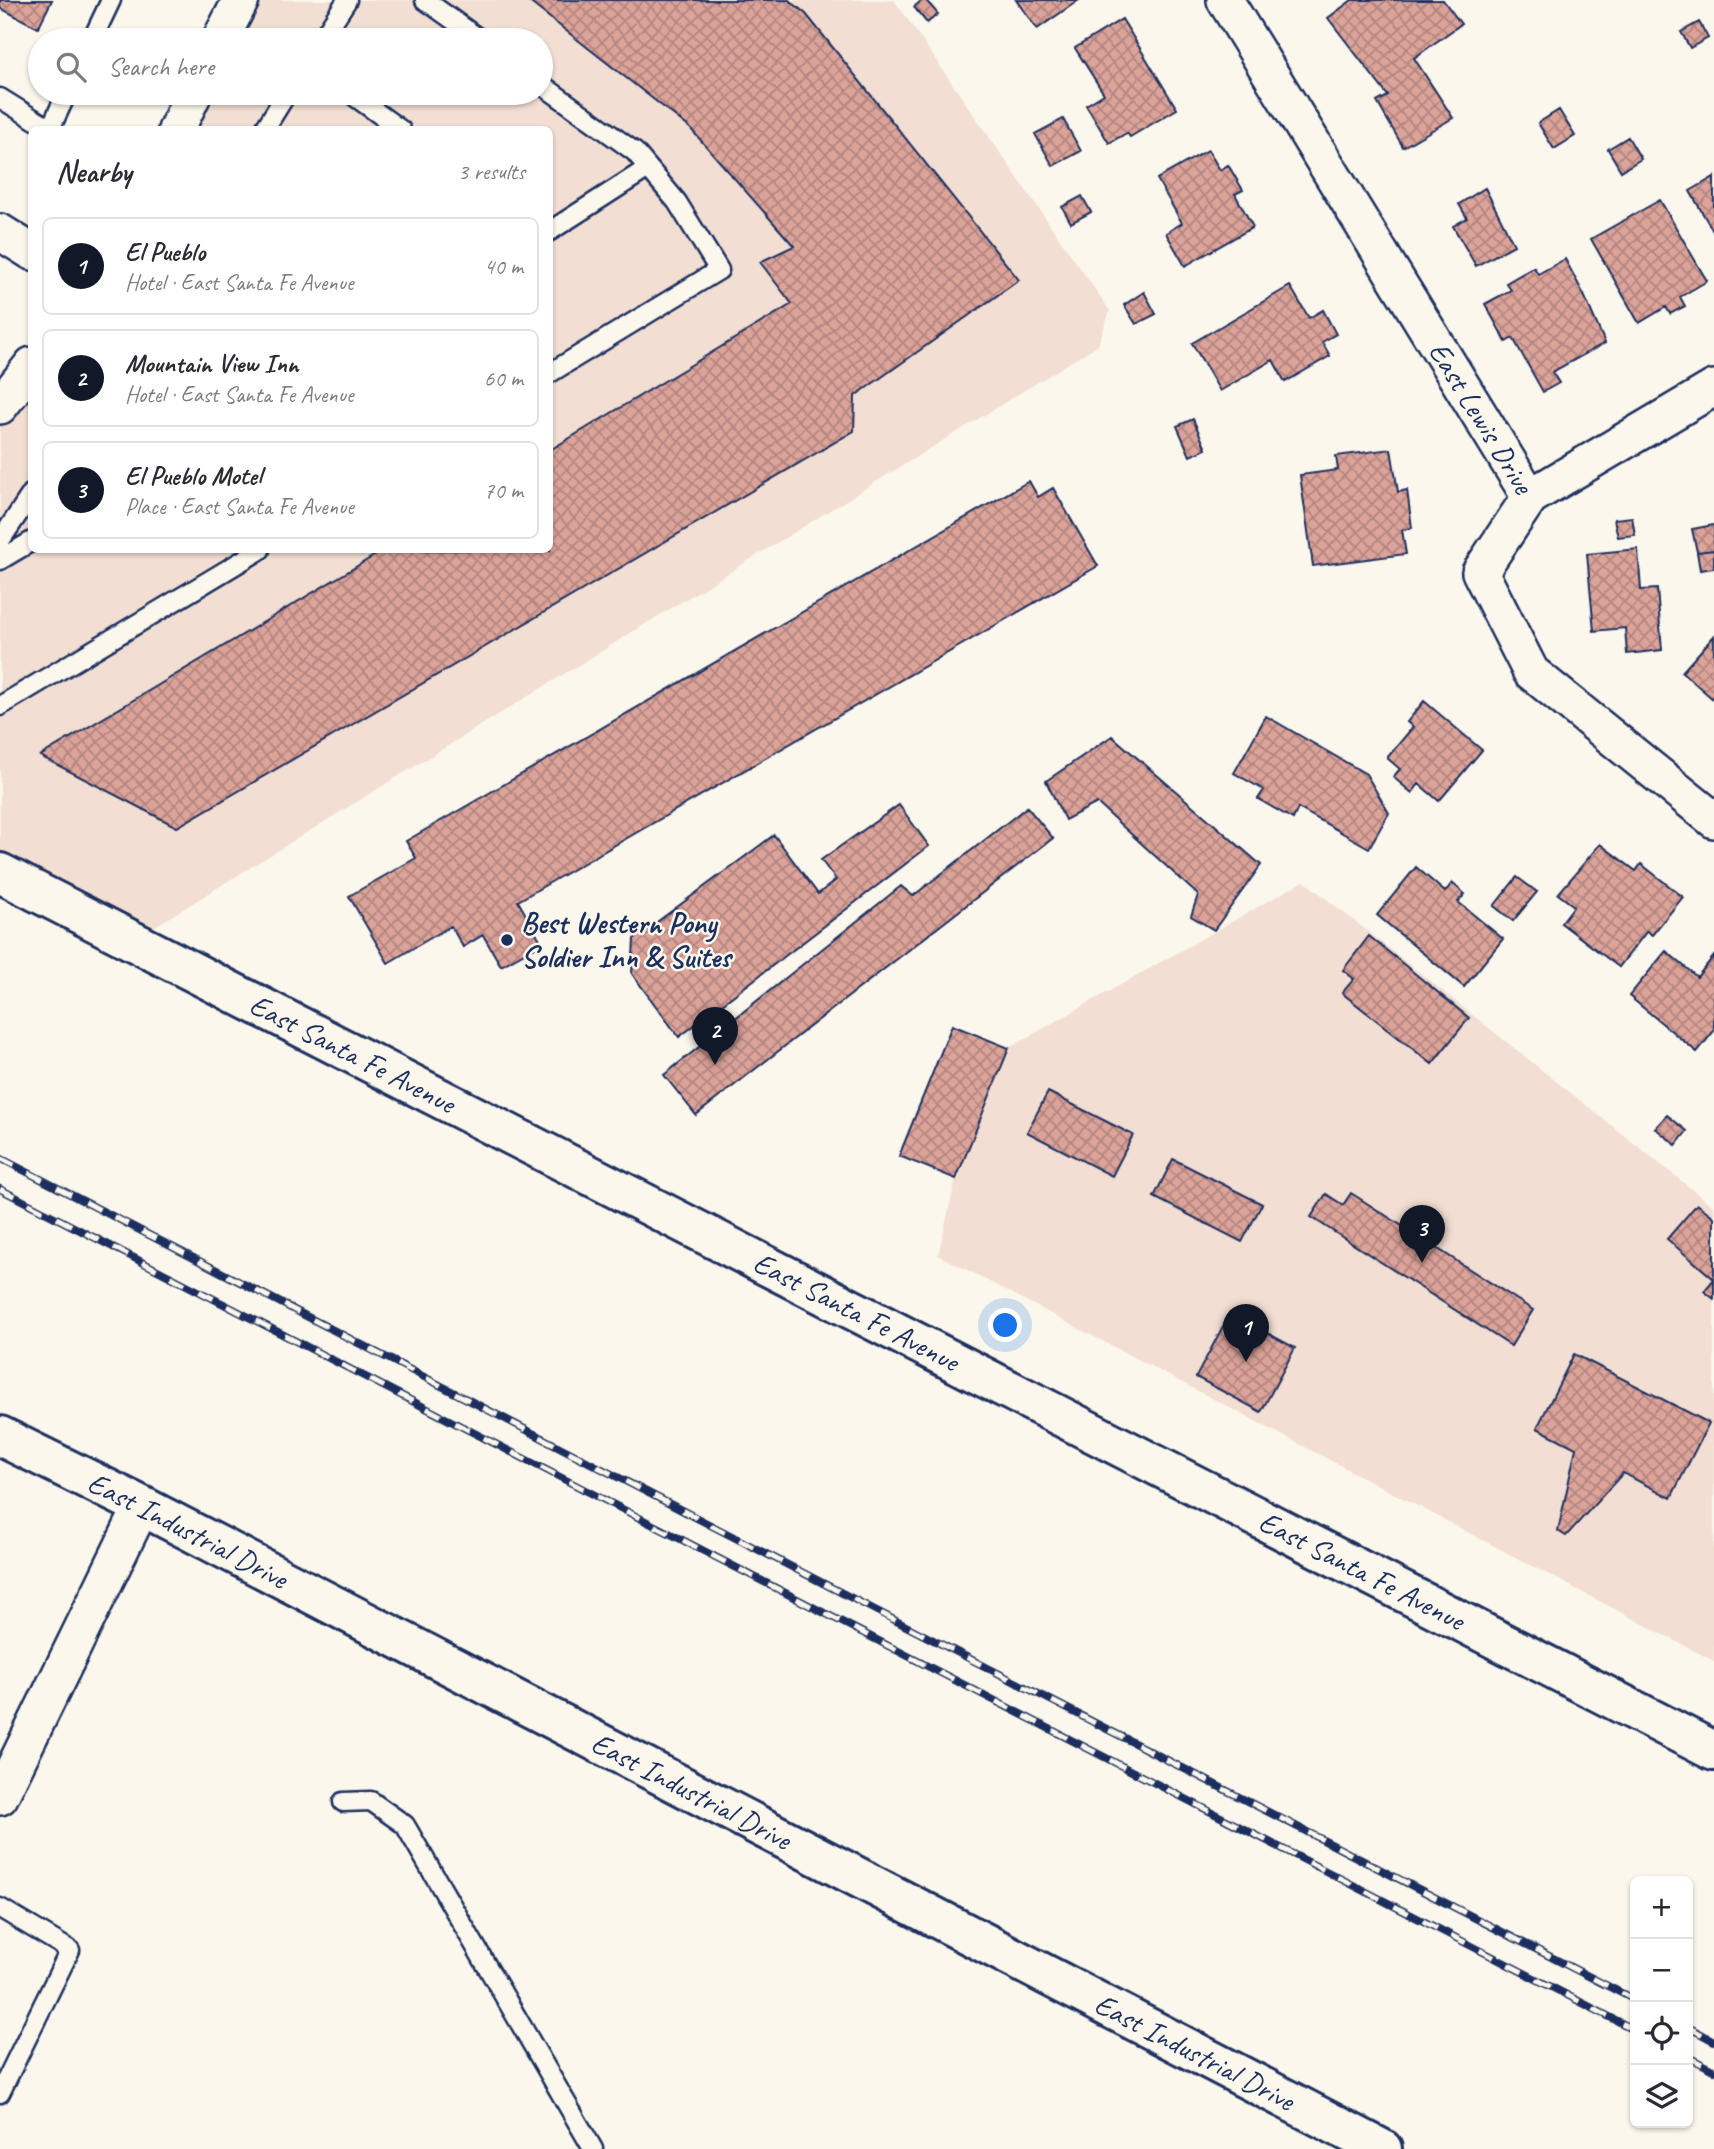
<!DOCTYPE html>
<html lang="en">
<head>
<meta charset="utf-8">
<style>
	:root { --surface:#fff; --page:#f2f2f3; --text:#2b2b33; --muted:#7c7c81; --line:#e1e1e2; --accent:#111827 }
	body { margin:0; font-family:Caveat,sans-serif; background:var(--page); color:var(--text) }
	.controls { position:absolute; right:21px; bottom:21px; display:grid; overflow:hidden; border-radius:10px; box-shadow:0 2px 5px #0004 }
	.controls button { width:63px; height:63px; display:grid; place-items:center; padding:0; border:0; border-bottom:2px solid var(--line); background:var(--surface); color:var(--text); font:35px sans-serif }
	.you { position:absolute; left:1006px; top:1326px; width:24px; height:24px; margin:-18px; border:5px solid #fff; border-radius:50%; background:#1a73e8; box-shadow:0 0 0 10px #1a73e833 }
	.badge { display:grid; place-items:center; width:46px; height:46px; border-radius:50%; background:var(--accent); color:#fff; font-size:23px; font-weight:700 }
	.pin { position:absolute; translate:-50% -58px; filter:drop-shadow(0 2px 4px #0008) }
	.pin::after { content:''; position:absolute; top:37px; width:24px; height:21px; background:inherit; clip-path:polygon(0 0,100% 0,50% 100%) }
	.list { margin:0; padding:0; list-style:none }
	h2 { display:flex; justify-content:space-between; align-items:center; height:91px; margin:0; padding:0 28px; font-size:30px }
	h2 small { font-size:23px; font-weight:400; color:var(--muted) }
	.list li { display:grid; grid-template-columns:46px 1fr auto; gap:21px; align-items:center; box-sizing:border-box; height:98px; margin:0 14px 14px; padding:0 14px; border:2px solid var(--line); border-radius:10px }
	.list b { display:block; font-size:26px; white-space:nowrap }
	.list p { margin:0; font-size:23px; white-space:nowrap; color:var(--muted) }
	.list em { font-size:23px; font-style:normal; color:var(--muted) }
	.icon { flex:none; width:38px; height:38px; fill:none; stroke:currentColor; stroke-width:2; stroke-linecap:round; stroke-linejoin:round }
	.map { position:relative; flex:none; width:1714px; height:2149px; overflow:hidden }
	.search { position:absolute; background:var(--surface); box-shadow:0 2px 5px #0004; left:28px; top:28px; width:525px; height:77px; display:flex; align-items:center; gap:18px; box-sizing:border-box; padding:0 24px; border-radius:38px; color:var(--muted); font-size:26px }
	.panel { position:absolute; background:var(--surface); box-shadow:0 2px 5px #0004; left:28px; top:126px; width:525px; height:427px; border-radius:10px }
	.map>svg:first-child { display:block }
	.built { fill:#f2ded3 }
	.building { fill:url(#building-cross-hatch); stroke:#1b2f5e; stroke-width:2 }
	.lines { fill:none; stroke-linecap:round; stroke-linejoin:round }
	.lane-casing { stroke:#1b2f5e; stroke-width:23 }
	.street-casing { stroke:#1b2f5e; stroke-width:40 }
	.secondary-casing { stroke:#1b2f5e; stroke-width:44 }
	.primary-casing { stroke:#1b2f5e; stroke-width:44 }
	.lane { stroke:#fbf7ec; stroke-width:18 }
	.street { stroke:#fbf7ec; stroke-width:35 }
	.secondary { stroke:#fbf7ec; stroke-width:38 }
	.primary { stroke:#fbf7ec; stroke-width:38 }
	.rail-casing { stroke:#1b2f5e; stroke-width:8 }
	.rail { stroke:#fbf7ec; stroke-width:5; stroke-dasharray:16; stroke-linecap:butt }
	.poi-dot { fill:#1b2f5e; stroke:#fbf7ec; stroke-width:2.5 }
	.labels { text-anchor:middle; stroke-width:5; stroke-linejoin:round; paint-order:stroke }
	.street-label { font-size:30px; fill:#1b2f5e; stroke:#fbf7ec }
	.poi-label { font-size:30px; font-weight:bold; fill:#1b2f5e; stroke:#fbf7ec; text-anchor:start }
</style>
</head>
<body>
<div class="map">
<svg width="1714" height="2149" viewBox="0 0 1714 2149">
	<defs>
		<pattern id="building-cross-hatch" width="8" height="8" patternUnits="userSpaceOnUse" patternTransform="scale(1.75)"><rect width="8" height="8" fill="#dca399"/><path d="M0 0l8 8M0 8l8-8" fill="none" stroke="#b28580"/></pattern>
	</defs>
	<rect width="100%" height="100%" fill="#fbf7ec"/>
	<filter id="ink" filterUnits="userSpaceOnUse"><feTurbulence type="fractalNoise" baseFrequency=".0143" numOctaves="2"/><feDisplacementMap in="SourceGraphic" scale="14" xChannelSelector="R" yChannelSelector="G"/><feConvolveMatrix kernelMatrix="1 2 1 2 8 2 1 2 1" color-interpolation-filters="sRGB"/></filter>
	<g filter="url(#ink)">
		<path class="built" d="M 239,0 L 894,0 L 1110,311 L 1098,345 L 131,941 L 0,873 L 0,406 L 31,365 L 32,550 L 550,550 L 550,130 L 172,129 L 191,93 L 541,93 L 541,40 L 218,40 Z
			M 1304,881 L 1714,1207 L 1714,1661 L 938,1255 L 956,1179 L 1009,1048 Z"/>
		<path class="building" d="M 0,0 L 52,0 L 38,28 L 0,8 Z
			M 527,0 L 789,0 L 806,14 L 1019,280 L 855,396 L 854,431 L 177,827 L 40,756 L 384,550 L 550,550 L 550,450 L 792,304 L 760,262 L 794,246 L 690,128 Z
			M 922,0 L 926,0 L 938,14 L 927,23 L 914,7 Z
			M 1016,0 L 1079,0 L 1037,29 Z
			M 1352,0 L 1443,0 L 1461,24 L 1414,58 L 1453,118 L 1403,147 L 1377,102 L 1388,96 L 1328,18 Z
			M 1122,19 L 1177,109 L 1130,137 L 1127,133 L 1109,143 L 1086,105 L 1104,94 L 1075,48 Z
			M 1699,22 L 1708,38 L 1690,48 L 1681,32 Z
			M 1559,110 L 1575,136 L 1554,149 L 1538,123 Z
			M 1063,119 L 1081,151 L 1053,166 L 1035,134 Z
			M 1628,137 L 1641,159 L 1621,171 L 1608,149 Z
			M 1208,150 L 1220,170 L 1228,165 L 1243,190 L 1235,194 L 1253,227 L 1185,266 L 1166,233 L 1182,223 L 1157,179 Z
			M 1714,177 L 1714,233 L 1690,191 Z
			M 1485,188 L 1514,245 L 1476,266 L 1453,226 L 1467,218 L 1459,204 Z
			M 1082,196 L 1091,212 L 1071,223 L 1062,207 Z
			M 1660,200 L 1707,281 L 1680,297 L 1685,306 L 1670,314 L 1666,307 L 1639,323 L 1591,239 Z
			M 1565,259 L 1584,295 L 1605,343 L 1552,372 L 1559,383 L 1543,392 L 1513,338 L 1506,342 L 1485,304 L 1511,290 L 1506,283 L 1534,267 L 1538,274 Z
			M 1290,286 L 1309,318 L 1323,310 L 1336,334 L 1322,342 L 1330,356 L 1285,382 L 1273,360 L 1220,391 L 1192,343 Z
			M 1144,292 L 1156,314 L 1136,324 L 1124,305 Z
			M 1193,419 L 1206,449 L 1190,456 L 1177,426 Z
			M 1391,449 L 1398,492 L 1407,490 L 1412,528 L 1402,530 L 1406,554 L 1313,566 L 1300,475 L 1338,470 L 1336,456 Z
			M 1029,481 L 1038,497 L 1053,488 L 1098,566 L 518,901 L 542,943 L 501,966 L 483,935 L 463,947 L 451,926 L 388,963 L 349,896 L 416,858 L 406,841 Z
			M 1632,517 L 1635,535 L 1618,537 L 1614,519 Z
			M 1714,525 L 1714,550 L 1697,552 L 1692,529 Z
			M 1638,549 L 1641,590 L 1657,589 L 1662,650 L 1627,654 L 1625,628 L 1594,631 L 1587,554 Z
			M 1714,550 L 1714,568 L 1700,570 L 1697,552 Z
			M 1714,636 L 1714,700 L 1682,672 Z
			M 1424,701 L 1482,750 L 1439,801 L 1419,784 L 1412,793 L 1393,777 L 1400,769 L 1387,758 L 1413,727 L 1407,722 Z
			M 1266,716 L 1366,774 L 1389,813 L 1369,848 L 1298,808 L 1293,819 L 1258,799 L 1264,790 L 1234,773 Z
			M 1112,736 L 1261,865 L 1214,930 L 1191,916 L 1198,895 L 1097,803 L 1065,820 L 1046,781 Z
			M 899,805 L 929,846 L 679,1037 L 632,974 L 634,939 L 774,835 L 818,894 L 836,880 L 821,860 Z
			M 1027,807 L 1053,838 L 696,1115 L 664,1075 L 901,886 L 913,896 Z
			M 1600,844 L 1636,871 L 1641,864 L 1683,897 L 1652,935 L 1647,931 L 1619,967 L 1561,923 L 1574,906 L 1558,894 Z
			M 1416,867 L 1445,892 L 1452,883 L 1465,894 L 1458,902 L 1503,939 L 1464,987 L 1377,915 Z
			M 1517,877 L 1537,892 L 1513,921 L 1494,906 Z
			M 1369,936 L 1469,1018 L 1432,1064 L 1342,993 L 1354,979 L 1343,970 Z
			M 1666,951 L 1697,977 L 1714,956 L 1714,1031 L 1697,1052 L 1629,996 Z
			M 952,1025 L 1009,1048 L 956,1179 L 899,1156 Z
			M 1048,1092 L 1133,1135 L 1112,1176 L 1027,1132 Z
			M 1667,1115 L 1687,1131 L 1676,1145 L 1655,1128 Z
			M 1173,1159 L 1262,1204 L 1242,1242 L 1154,1197 Z
			M 1351,1193 L 1533,1310 L 1511,1346 L 1311,1217 L 1326,1194 L 1343,1205 Z
			M 1697,1204 L 1714,1217 L 1714,1279 L 1667,1239 Z
			M 1714,1279 L 1714,1299 L 1704,1291 Z
			M 1230,1313 L 1295,1348 L 1261,1412 L 1196,1377 Z
			M 1574,1354 L 1709,1423 L 1671,1498 L 1623,1473 L 1566,1536 L 1558,1531 L 1576,1448 L 1537,1428 Z"/>
		<g class="lines">
			<defs>
				<path id="lane" d="M 425,0 L 481,40
					M 92,40 L 111,0
					M 321,40 L 347,0
					M 541,84 L 635,152 L 677,202 L 719,270 L 550,373
					M 350,93 L 401,130
					M 0,98 L 50,129 L 67,93
					M 264,130 L 287,93
					M 550,231 L 648,168
					M 0,541 L 32,493
					M 0,560 L 32,541
					M 0,706 L 260,550
					M 343,1802 L 371,1801 L 405,1825 L 593,2149
					M 0,1908 L 70,1950 L 0,2093"/>
				<g id="street">
					<path id="s1" d="M 1225,0 L 1530,497 L 1480,572 L 1531,672 L 1714,820"/>
					<path d="M 220,40 L 241,0"/>
					<path d="M 176,130 L 194,93"/>
					<path d="M 0,232 L 32,252"/>
					<path d="M 0,406 L 32,365"/>
					<path d="M 1530,497 L 1714,388"/>
					<path d="M 0,1797 L 142,1506"/>
				</g>
				<g id="secondary">
					<path id="s2" d="M 0,1436 L 142,1506 L 1382,2149"/>
				</g>
				<g id="primary">
					<path id="s3" d="M 0,873 L 1714,1751"/>
				</g>
			</defs>
			<use href="#lane" class="lane-casing"/>
			<use href="#street" class="street-casing"/>
			<use href="#secondary" class="secondary-casing"/>
			<use href="#primary" class="primary-casing"/>
			<use href="#lane" class="lane"/>
			<use href="#street" class="street"/>
			<use href="#secondary" class="secondary"/>
			<use href="#primary" class="primary"/>
			<defs>
				<path id="rail" d="M 0,1158 L 904,1625 L 1635,2000
					M 0,1189 L 1635,2030
					M 1688,2027 L 1714,2041
					M 1688,2057 L 1714,2070"/>
			</defs>
			<use href="#rail" class="rail-casing"/>
			<use href="#rail" class="rail"/>
		</g>
	</g>
	<circle class="poi-dot" cx="507" cy="940" r="7"/>
	<g class="labels">
		<g class="street-label">
			<text dy="10" stroke="none"><textPath href="#s1" startOffset="490">East Lewis Drive</textPath></text>
			<text dy="10" stroke="none"><textPath href="#s3" startOffset="396">East Santa Fe Avenue</textPath></text>
			<text dy="10" stroke="none"><textPath href="#s3" startOffset="962">East Santa Fe Avenue</textPath></text>
			<text dy="10" stroke="none"><textPath href="#s2" startOffset="210">East Industrial Drive</textPath></text>
			<text dy="10" stroke="none"><textPath href="#s3" startOffset="1530">East Santa Fe Avenue</textPath></text>
			<text dy="10" stroke="none"><textPath href="#s2" startOffset="777">East Industrial Drive</textPath></text>
			<text dy="10" stroke="none"><textPath href="#s2" startOffset="1344">East Industrial Drive</textPath></text>
		</g>
		<g class="poi-label">
			<text x="521" y="933">Best Western Pony<tspan x="521" dy="34">Soldier Inn &amp; Suites</tspan></text>
		</g>
	</g>
</svg>
<div class="controls">
<button>+</button>
<button>−</button>
<button><svg class="icon" aria-label="locate" viewBox="0 0 24 24"><circle cx="12" cy="12" r="6"/><path d="M12 2v4M12 18v4M2 12h4M18 12h4"/></svg></button>
<button><svg class="icon" aria-label="layers" viewBox="0 0 24 24"><path d="M12 4l9 5-9 5-9-5zM3 14l9 5 9-5"/></svg></button>
</div>
<div class="you"></div>
<div class="pin badge" style="left:1246px;top:1362px">1</div>
<div class="pin badge" style="left:715px;top:1065px">2</div>
<div class="pin badge" style="left:1422px;top:1263px">3</div>
<div class="search"><svg class="icon" aria-label="search" viewBox="0 0 24 24"><circle cx="10" cy="10" r="6"/><path d="M15 15l6 6"/></svg>Search here</div>
<section class="panel">
<h2>Nearby<small>3 results</small></h2>
<ul class="list">
<li><span class="badge">1</span><div><b>El Pueblo</b><p>Hotel · East Santa Fe Avenue</p></div><em>40 m</em></li>
<li><span class="badge">2</span><div><b>Mountain View Inn</b><p>Hotel · East Santa Fe Avenue</p></div><em>60 m</em></li>
<li><span class="badge">3</span><div><b>El Pueblo Motel</b><p>Place · East Santa Fe Avenue</p></div><em>70 m</em></li>
</ul>
</section>
</div>
</body>
</html>
